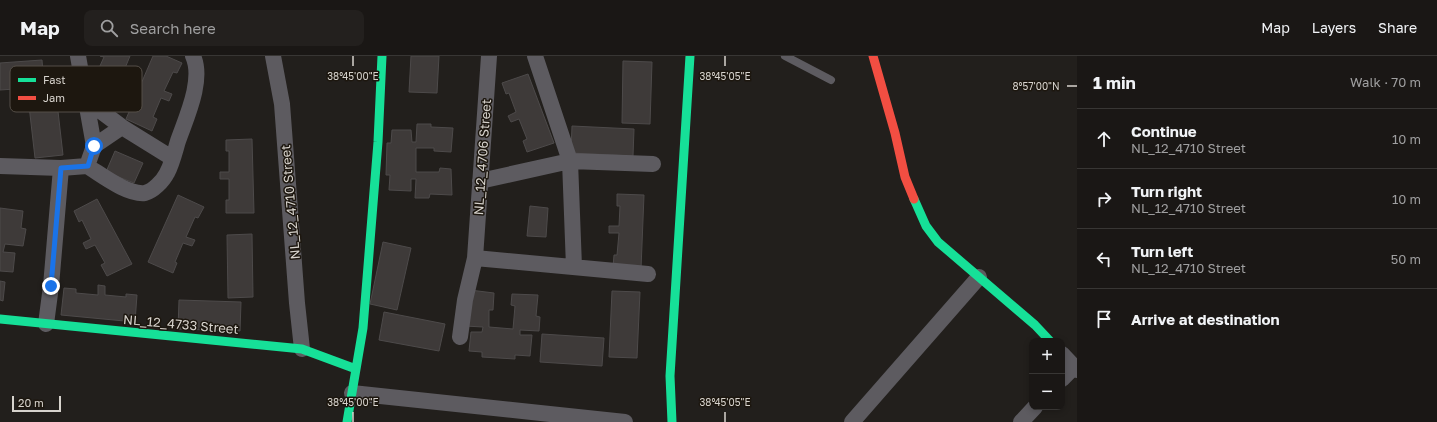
<!DOCTYPE html>
<html lang="en">
<head>
<meta charset="utf-8">
<style>
	:root { --surface:#1a1715; --page:#23201e; --text:#f1f3f6; --muted:#9f9fa0; --line:#383634 }
	body { margin:0; font-family:"Golos Text",sans-serif; background:var(--page); color:var(--text) }
	.controls { position:absolute; right:12px; bottom:12px; display:grid; overflow:hidden; border-radius:8px; box-shadow:0 2px 6px #0003 }
	.controls button { width:36px; height:36px; display:grid; place-items:center; padding:0; border:0; border-bottom:1px solid var(--line); background:var(--surface); color:var(--text); font:20px sans-serif }
	.scale { position:absolute; left:12px; bottom:10px; width:49px; box-sizing:border-box; padding-left:4px; border:2px solid #d7d3cd; border-top:0; font-size:11px; line-height:14px; white-space:nowrap; color:#d7d3cd; -webkit-text-stroke:3px #1d170f; paint-order:stroke }
	.stop { position:absolute; width:12px; height:12px; margin:-9px; border:3px solid #1a73e8; border-radius:50%; background:#fff }
	.stop.end { background:#1a73e8; border-color:#fff; box-shadow:0 1px 4px #0008 }
	.list { margin:0; padding:0; list-style:none }
	h2 { display:flex; justify-content:space-between; align-items:center; height:52px; margin:0; padding:0 16px; font-size:17px }
	h2 small { font-size:13px; font-weight:400; color:var(--muted) }
	.list li { display:grid; grid-template-columns:26px 1fr auto; gap:12px; align-items:center; box-sizing:border-box; height:60px; padding:0 16px; border-top:1px solid var(--line) }
	.list b { display:block; font-size:15px; white-space:nowrap }
	.list p { margin:0; font-size:13px; white-space:nowrap; color:var(--muted) }
	.list em { font-size:13px; font-style:normal; color:var(--muted) }
	.icon { flex:none; width:22px; height:22px; fill:none; stroke:currentColor; stroke-width:2; stroke-linecap:round; stroke-linejoin:round }
	.map { position:relative; flex:none; width:1077px; height:366px; overflow:hidden }
	header { display:flex; align-items:center; gap:24px; box-sizing:border-box; height:56px; padding:0 20px; background:var(--surface); border-bottom:1px solid var(--line) }
	header strong { font-size:19px }
	nav { display:flex; gap:22px; margin-inline-start:auto; font-size:14px }
	.search { width:280px; height:36px; background:var(--page); display:flex; align-items:center; gap:10px; box-sizing:border-box; padding:0 14px; border-radius:8px; color:var(--muted); font-size:15px }
	main { display:flex }
	aside { flex:1; background:var(--surface) }
	.map>svg:first-child { display:block }
	.building { fill:#3e3a39; stroke:#4d4a4a }
	.lines { fill:none; stroke-linecap:round; stroke-linejoin:round }
	.lane { stroke:#5d5b60; stroke-width:8 }
	.street { stroke:#5d5b60; stroke-width:16 }
	.fast { stroke:#16e098; stroke-width:9 }
	.jam { stroke:#f24e42; stroke-width:9 }
	.route { stroke:#1a73e8; stroke-width:5 }
	.ticks { fill:none; stroke:#d7d3cd; stroke-width:1.5 }
	.labels { text-anchor:middle; stroke-width:3; stroke-linejoin:round; paint-order:stroke }
	.street-label { font-size:13px; fill:#d7d3cd; stroke:#1d170f }
	.key { fill:#1d170f; stroke:#554f48; stroke-width:1 }
	.key-label { font-size:11px; fill:#d7d3cd }
	.ticks-label { font-size:10px; text-anchor:middle; fill:#d7d3cd; stroke:#1d170f; stroke-width:3; stroke-linejoin:round; paint-order:stroke }
</style>
</head>
<body>
<header>
<strong>Map</strong>
<div class="search"><svg class="icon" aria-label="search" viewBox="0 0 24 24"><circle cx="10" cy="10" r="6"/><path d="M15 15l6 6"/></svg>Search here</div>
<nav><a>Map</a><a>Layers</a><a>Share</a></nav>
</header>
<main>
<div class="map">
<svg width="1077" height="366" viewBox="0 0 1077 366">
	<rect width="100%" height="100%" fill="#221f1c"/>
	<path class="building" d="M 100,0 L 130,0 L 113,41 L 87,31 L 92,20 L 95,21 L 104,1 Z
		M 153,0 L 166,0 L 182,7 L 177,17 L 173,16 L 164,35 L 172,38 L 169,45 L 161,42 L 153,61 L 157,63 L 152,75 L 126,63 Z
		M 411,0 L 439,0 L 437,37 L 409,36 Z
		M 42,4 L 44,31 L 0,34 L 0,7 Z
		M 623,5 L 652,6 L 650,68 L 622,67 Z
		M 528,18 L 554,87 L 527,96 L 523,85 L 527,83 L 519,63 L 511,66 L 508,60 L 516,56 L 509,37 L 506,38 L 502,27 Z
		M 56,38 L 63,99 L 35,102 L 28,41 Z
		M 417,68 L 431,68 L 431,71 L 453,72 L 451,96 L 434,95 L 434,92 L 416,92 L 416,116 L 439,116 L 440,112 L 451,113 L 452,139 L 430,138 L 429,142 L 415,142 L 416,123 L 411,123 L 411,135 L 389,134 L 390,119 L 386,119 L 387,87 L 391,87 L 392,74 L 411,74 L 412,86 L 416,86 Z
		M 572,70 L 634,73 L 633,100 L 571,97 Z
		M 252,83 L 254,157 L 226,157 L 226,144 L 229,144 L 229,123 L 220,123 L 220,116 L 229,116 L 229,95 L 226,95 L 226,84 Z
		M 115,95 L 143,107 L 134,127 L 106,116 Z
		M 617,138 L 644,139 L 641,213 L 613,211 L 614,199 L 617,199 L 619,177 L 609,177 L 609,170 L 619,170 L 620,150 L 617,150 Z
		M 178,139 L 204,151 L 198,162 L 195,161 L 186,181 L 195,184 L 192,190 L 183,187 L 175,206 L 177,207 L 173,217 L 148,206 Z
		M 97,143 L 132,208 L 107,220 L 101,209 L 105,207 L 95,189 L 86,193 L 83,187 L 91,183 L 82,164 L 79,166 L 74,155 Z
		M 530,150 L 548,152 L 546,181 L 527,180 Z
		M 0,152 L 23,155 L 21,172 L 26,173 L 23,190 L 5,188 L 3,196 L 15,197 L 13,216 L 0,215 Z
		M 252,178 L 253,241 L 228,242 L 227,179 Z
		M 383,186 L 411,192 L 397,254 L 370,248 Z
		M 0,225 L 5,226 L 3,245 L 0,244 Z
		M 98,229 L 105,230 L 105,239 L 126,241 L 126,238 L 137,239 L 135,266 L 61,259 L 64,232 L 76,233 L 76,237 L 98,239 Z
		M 470,234 L 494,237 L 493,254 L 489,254 L 489,271 L 513,273 L 515,250 L 511,249 L 512,238 L 538,239 L 536,260 L 540,261 L 539,275 L 520,274 L 520,279 L 532,279 L 530,300 L 515,299 L 515,303 L 482,301 L 482,296 L 469,295 L 471,276 L 482,276 L 483,271 L 465,270 Z
		M 612,235 L 640,236 L 637,302 L 609,301 Z
		M 179,244 L 241,246 L 240,275 L 178,273 Z
		M 384,256 L 445,268 L 439,295 L 379,284 Z
		M 542,278 L 604,282 L 602,310 L 540,306 Z"/>
	<g class="lines">
		<path class="lane" d="M 785,0 L 831,24"/>
		<path class="street" d="M 273,0 L 282,48 L 297,247 L 302,293
			M 535,0 L 570,105 L 653,108
			M 86,44 L 122,71 L 172,102
			M 94,90 L 122,71
			M 0,110 L 61,112 L 51,230 L 46,268
			M 87,110 C 102,119 127,139 145,137 C 153,135 163,125 167,117 C 172,108 175,95 178,85 C 186,62 204,24 193,0
			M 61,112 L 87,110 L 94,90 L 78,0
			M 480,125 L 570,105 L 574,211
			M 475,202 L 648,218
			M 460,281 L 465,244 L 475,202 L 489,0
			M 1062,298 L 1077,314
			M 1062,323 L 1074,311
			M 352,337 L 625,366
			M 852,366 L 979,221
			M 1021,366 L 1035,351"/>
		<path class="fast" d="M 914,143 L 926,170 L 938,186 L 1035,269 L 1050,285
			M 0,263 L 302,293 L 356,313
			M 347,366 L 363,272 L 378,86 L 382,0
			M 672,366 L 670,320 L 690,0"/>
		<path class="jam" d="M 873,0 L 895,77 L 905,121 L 914,143"/>
	</g>
	<g class="lines">
		<path class="route" d="M 51,230 L 61,112 L 88,110 L 94,90"/>
	</g>
	<path class="ticks" d="M 353,0 L 353,10M 725,0 L 725,10M 1067,30 L 1077,30M 353,356 L 353,366M 725,356 L 725,366"/>
	<g class="labels">
		<g class="street-label">
			<text transform="translate(482 101) rotate(-86)" y="5">NL_12_4706 Street</text>
			<text transform="translate(290 146) rotate(-95)" y="5">NL_12_4710 Street</text>
			<text transform="translate(181 268) rotate(5)" y="5">NL_12_4733 Street</text>
		</g>
	</g>
	<rect x="10" y="10" width="132" height="46" rx="6" class="key"/>
	<rect x="18" y="22" width="18" height="4" fill="#16e098"/>
	<rect x="18" y="40" width="18" height="4" fill="#f24e42"/>
	<g class="key-label">
		<text x="43" y="28">Fast</text>
		<text x="43" y="46">Jam</text>
	</g>
	<g class="ticks-label">
		<text x="353" y="24">38°45'00"E</text>
		<text x="725" y="24">38°45'05"E</text>
		<text x="1036" y="34">8°57'00"N</text>
		<text x="353" y="350">38°45'00"E</text>
		<text x="725" y="350">38°45'05"E</text>
	</g>
</svg>
<div class="controls">
<button>+</button>
<button>−</button>
</div>
<div class="scale">20 m</div>
<div class="stop" style="left:94px;top:90px"></div>
<div class="stop end" style="left:51px;top:230px"></div>
</div>
<aside>
<h2>1 min<small>Walk · 70 m</small></h2>
<ul class="list">
<li><svg class="icon" aria-label="ahead" viewBox="0 0 24 24"><path d="M12 20V5M6 11l6-6 6 6"/></svg><div><b>Continue</b><p>NL_12_4710 Street</p></div><em>10 m</em></li>
<li><svg class="icon" aria-label="right" viewBox="0 0 24 24"><path d="M7 20v-9h11M14 6l5 5-5 5"/></svg><div><b>Turn right</b><p>NL_12_4710 Street</p></div><em>10 m</em></li>
<li><svg class="icon" aria-label="left" viewBox="0 0 24 24"><path d="M17 20v-9H6M10 6l-5 5 5 5"/></svg><div><b>Turn left</b><p>NL_12_4710 Street</p></div><em>50 m</em></li>
<li><svg class="icon" aria-label="arrive" viewBox="0 0 24 24"><path d="M6 21V4h12l-3 4 3 4H6"/></svg><div><b>Arrive at destination</b></div></li>
</ul>
</aside>
</main>
</body>
</html>
